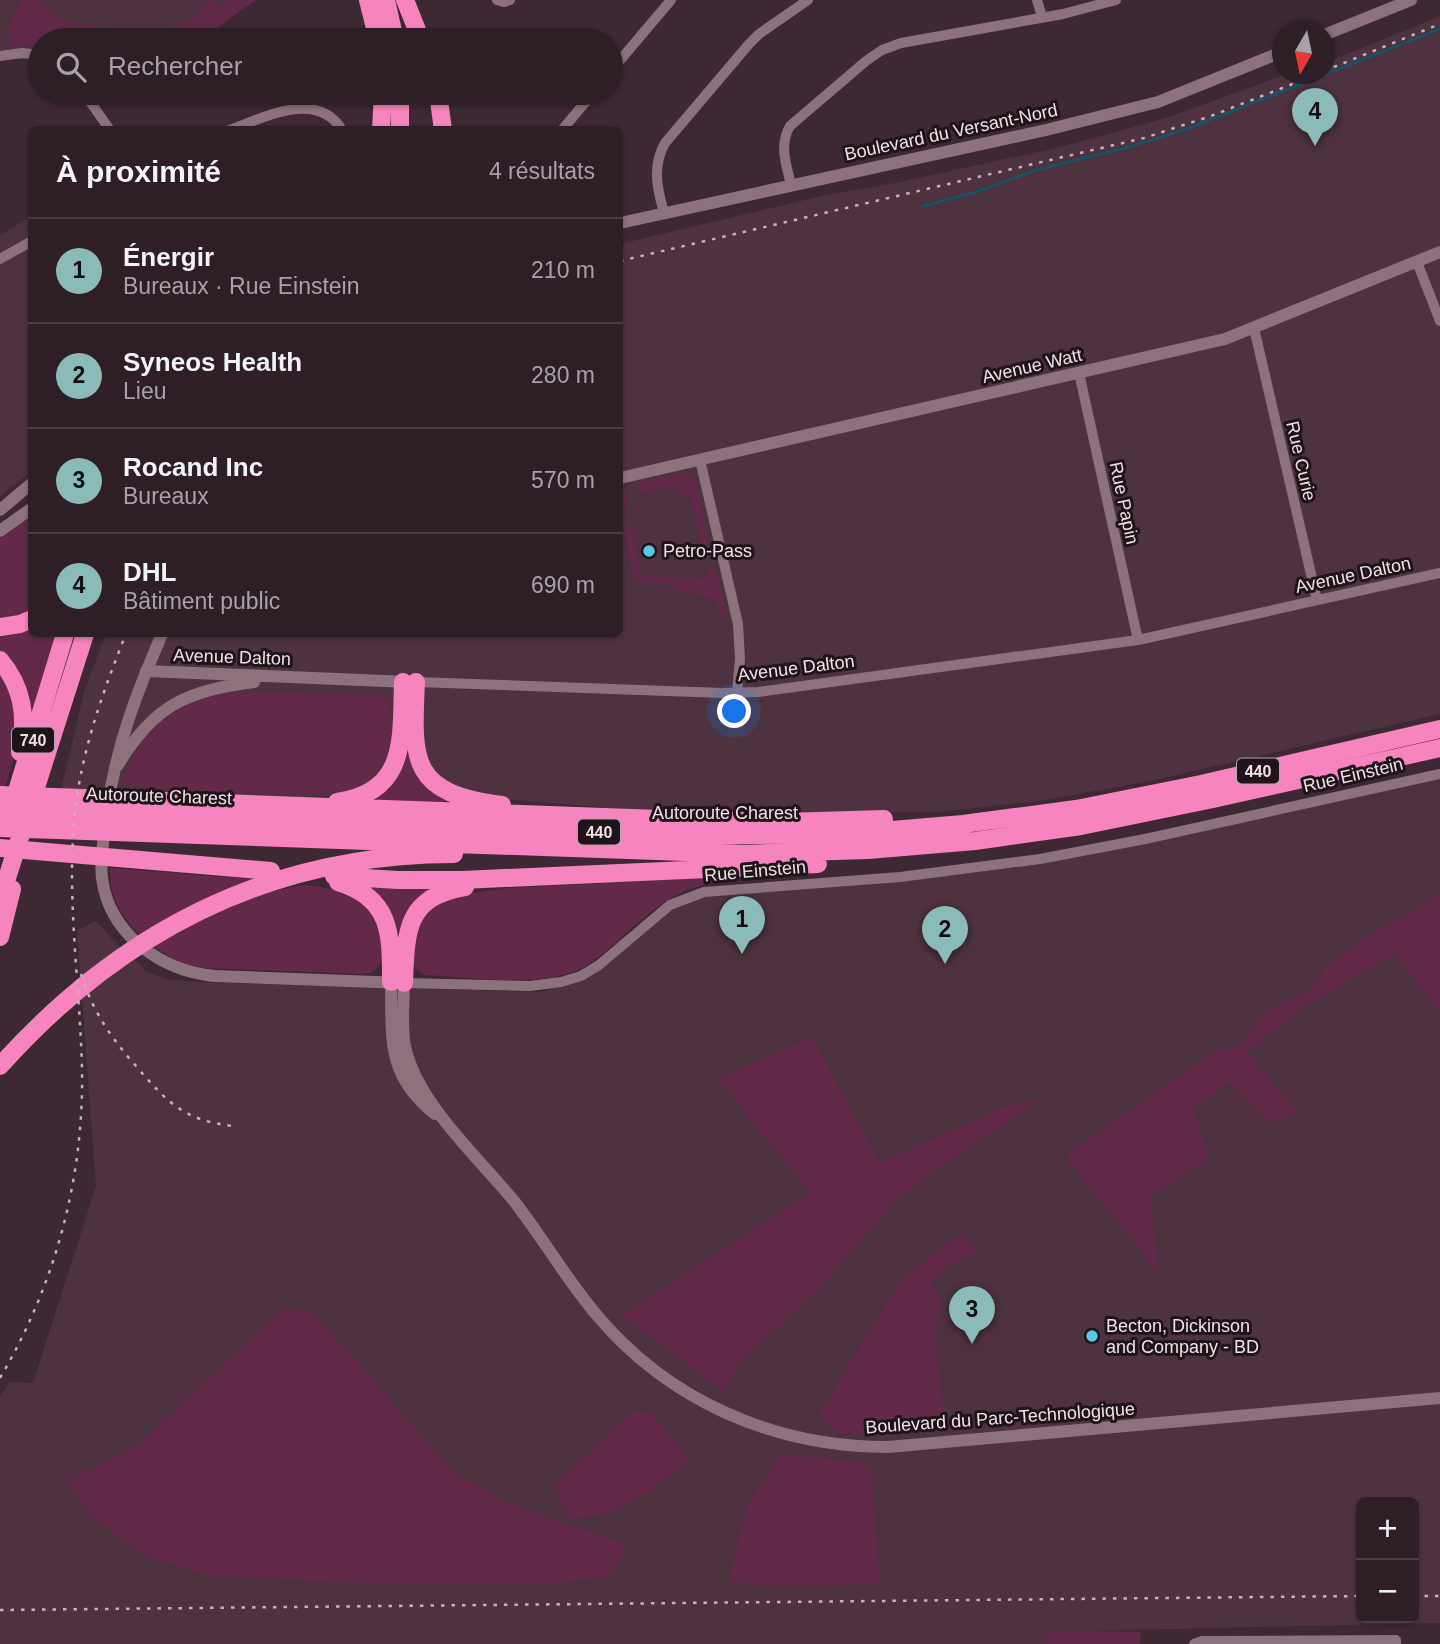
<!DOCTYPE html>
<html lang="fr">
<head>
<meta charset="utf-8">
<style>
	:root { --surface:#2e1e26; --page:#3a2b32; --text:#f1f3f6; --muted:#a7a2a7; --line:#493c43; --accent:#8bbbb9 }
	body { margin:0; font-family:Helvetica,sans-serif; background:var(--page); color:var(--text) }
	.controls { position:absolute; right:21px; bottom:21px; display:grid; overflow:hidden; border-radius:10px; box-shadow:0 2px 5px #0004 }
	.controls button { width:63px; height:63px; display:grid; place-items:center; padding:0; border:0; border-bottom:2px solid var(--line); background:var(--surface); color:var(--text); font:35px sans-serif }
	.compass { position:absolute; left:1272px; top:21px; width:63px; height:63px; border-radius:50%; background:var(--surface); box-shadow:0 2px 5px #0004; rotate:189deg }
	.you { position:absolute; left:735px; top:712px; width:24px; height:24px; margin:-18px; border:5px solid #fff; border-radius:50%; background:#1a73e8; box-shadow:0 0 0 10px #1a73e833 }
	.badge { display:grid; place-items:center; width:46px; height:46px; border-radius:50%; background:var(--accent); color:#111; font-size:23px; font-weight:700 }
	.pin { position:absolute; translate:-50% -58px; filter:drop-shadow(0 2px 4px #0008) }
	.pin::after { content:''; position:absolute; top:37px; width:24px; height:21px; background:inherit; clip-path:polygon(0 0,100% 0,50% 100%) }
	.list { margin:0; padding:0; list-style:none }
	h2 { display:flex; justify-content:space-between; align-items:center; height:91px; margin:0; padding:0 28px; font-size:30px }
	h2 small { font-size:23px; font-weight:400; color:var(--muted) }
	.list li { display:grid; grid-template-columns:46px 1fr auto; gap:21px; align-items:center; box-sizing:border-box; height:105px; padding:0 28px; border-top:2px solid var(--line) }
	.list b { display:block; font-size:26px; white-space:nowrap }
	.list p { margin:0; font-size:23px; white-space:nowrap; color:var(--muted) }
	.list em { font-size:23px; font-style:normal; color:var(--muted) }
	.icon { flex:none; width:38px; height:38px; fill:none; stroke:currentColor; stroke-width:2; stroke-linecap:round; stroke-linejoin:round }
	.map { position:relative; flex:none; width:1440px; height:1644px; overflow:hidden }
	.search { position:absolute; background:var(--surface); box-shadow:0 2px 5px #0004; left:28px; top:28px; width:595px; height:77px; display:flex; align-items:center; gap:18px; box-sizing:border-box; padding:0 24px; border-radius:38px; color:var(--muted); font-size:26px }
	.panel { position:absolute; background:var(--surface); box-shadow:0 2px 5px #0004; left:28px; top:126px; width:595px; height:511px; border-radius:10px }
	.map>svg:first-child { display:block }
	.built { fill:#4e3240; fill-rule:evenodd }
	.green { fill:#632948 }
	.lines { fill:none; stroke-linecap:round; stroke-linejoin:round }
	.stream { stroke:#115769; stroke-width:2.5 }
	.street { stroke:#8d727e; stroke-width:10 }
	.secondary { stroke:#8d727e; stroke-width:12 }
	.highway { stroke:#f684be; stroke-width:18 }
	.rail { stroke:#c4b3bb; stroke-width:2.5; stroke-dasharray:3.5 7; stroke-linecap:butt }
	.poi-dot { fill:#5bc7e7; stroke:#1f1419; stroke-width:2.5 }
	.labels { text-anchor:middle; stroke-width:6; stroke-linejoin:round; paint-order:stroke }
	.shield { fill:#1f1419; stroke:#b1a4aa; stroke-width:2 }
	.shield-label { font-size:16px; font-weight:bold; fill:#f0e1e8 }
	.street-label { font-size:18px; fill:#f0e1e8; stroke:#1f1419 }
	.poi-label { font-size:18px; fill:#f0e1e8; stroke:#1f1419; text-anchor:start }
</style>
</head>
<body>
<div class="map">
<svg width="1440" height="1644" viewBox="0 0 1440 1644">
	<rect width="100%" height="100%" fill="#3e2833"/>
	<path class="built" d="M 0,0 L 247,0 L 194,37 L 40,40 L 40,55 L 0,56 Z
		M 1440,16 L 1440,714 L 1155,780 L 1040,801 L 938,812 L 755,814 L 625,809 L 501,799 L 380,779 L 341,796 L 301,797 L 61,789 L 85,689 L 106,634 L 620,634 L 620,244 L 826,195 L 895,183 L 1052,149 L 1109,134 L 1169,117 L 1287,74 L 1324,74 L 1325,63 Z
		M 31,216 L 31,471 L 0,497 L 0,232 L 2,234 Z
		M 1440,778 L 1440,1623 L 1086,1631 L 1141,1632 L 1140,1644 L 0,1644 L 0,1397 L 10,1382 L 33,1383 L 96,1186 L 77,930 L 96,921 L 113,940 L 148,972 L 166,979 L 196,982 L 540,992 L 578,981 L 667,910 L 696,897 L 902,881 ZM 1361,1502 L 1414,1502 L 1414,1618 L 1361,1618 Z"/>
	<path class="green" d="M 22,0 L 40,0 C 48,8 55,16 66,20 C 83,28 156,31 174,26 C 190,22 199,13 208,0 L 212,0 L 217,7 L 227,0 L 256,0 L 199,40 L 40,40 L 40,45 L 11,47 L 8,27 Z
		M 684,472 L 695,478 L 709,543 L 702,543 L 690,494 L 680,495 L 677,486 L 644,493 L 640,491 L 640,482 Z
		M 623,487 L 626,490 L 628,506 L 621,508 L 626,527 L 632,526 L 641,576 L 704,579 L 709,573 L 708,568 L 714,567 L 719,577 L 728,617 L 719,617 L 715,599 L 674,590 L 674,583 L 635,582 L 620,510 L 620,488 Z
		M 31,515 L 31,611 L 25,614 L 0,619 L 0,538 Z
		M 31,625 L 32,634 L 58,634 L 33,712 L 28,711 L 0,652 L 0,632 Z
		M 0,672 L 15,697 L 16,749 L 5,788 L 0,787 Z
		M 240,691 L 379,695 L 389,702 C 395,732 392,765 364,783 C 359,787 351,790 345,791 C 274,798 191,789 120,785 C 145,721 173,702 240,691 Z
		M 406,736 L 410,749 L 463,803 L 363,803 Z
		M 110,868 L 262,880 L 142,936 C 121,918 109,895 110,868 Z
		M 724,877 L 724,881 C 675,886 650,912 615,943 C 603,953 593,963 580,969 C 540,988 469,977 425,975 L 416,969 L 412,961 L 413,934 L 429,907 L 451,896 L 509,888 Z
		M 306,885 C 324,888 343,889 359,899 C 379,911 399,969 365,974 L 204,968 L 178,962 L 153,946 C 201,919 251,891 306,885 Z
		M 368,885 L 434,887 L 402,938 L 398,938 L 366,889 Z
		M 1440,894 L 1440,1012 L 1395,954 L 1304,1007 L 1247,1052 L 1299,1113 L 1270,1123 L 1230,1082 L 1193,1109 L 1210,1158 L 1151,1195 L 1159,1273 L 1065,1156 L 1213,1052 C 1222,1049 1232,1048 1240,1044 C 1250,1038 1254,1021 1263,1014 C 1281,1001 1319,994 1323,969 L 1365,938 Z
		M 812,1036 L 880,1163 L 1013,1103 L 1039,1101 L 946,1163 L 896,1200 L 818,1291 L 764,1340 L 738,1367 L 723,1391 L 622,1315 L 810,1193 L 718,1079 Z
		M 961,1233 L 978,1252 L 944,1268 L 931,1284 L 942,1300 L 934,1329 L 945,1425 L 896,1433 L 839,1433 L 819,1414 L 900,1281 Z
		M 284,1308 L 313,1312 L 456,1474 L 511,1504 L 627,1544 L 613,1577 L 557,1583 L 510,1584 L 331,1582 L 207,1575 L 152,1558 L 122,1540 L 89,1513 L 68,1482 L 140,1443 Z
		M 634,1410 L 652,1413 L 689,1459 L 654,1489 L 605,1515 L 570,1518 L 554,1485 Z
		M 782,1454 L 871,1463 L 880,1584 L 767,1586 L 729,1580 L 748,1504 Z
		M 1047,1631 L 1141,1632 L 1140,1644 L 1048,1644 Z"/>
	<g class="lines">
		<path class="stream" d="M 923,206 L 973,193 L 1036,170 L 1129,147 L 1187,129 L 1440,29"/>
		<path class="street" d="M 497,0 L 504,2 L 510,0
			M 1037,0 L 1042,17
			M 0,56 L 22,53 L 40,55
			M 611,71 L 671,0
			M 84,93 L 110,130
			M 230,130 C 263,118 317,89 342,130
			M 562,130 L 593,93
			M 791,184 C 786,165 779,144 790,126 L 866,61 L 882,50 L 901,43 L 1063,14 L 1116,0
			M 664,213 C 657,188 652,166 665,143 L 749,44 L 759,34 L 808,0
			M 0,259 L 32,241
			M 1417,262 L 1440,321
			M 1254,328 L 1317,600
			M 1079,373 L 1138,640
			M 700,460 L 738,624 L 740,659 L 737,693
			M 416,682 L 723,693 L 758,692 L 1138,640 L 1440,573
			M 404,983 L 530,986 L 561,982 L 581,976 L 599,965 L 670,905 L 704,892 L 900,877 L 1040,859 L 1145,839 L 1440,774
			M 1194,1644 L 1202,1641 L 1396,1640 L 1396,1644"/>
		<path class="secondary" d="M 1324,35 L 1411,0
			M 620,223 L 1046,130 L 1158,102 L 1282,52
			M 620,478 L 1225,339 L 1440,252
			M 0,510 L 32,483
			M 0,531 L 32,508
			M 146,671 L 408,682
			M 118,765 C 153,706 187,690 254,682
			M 108,806 C 117,743 137,692 162,634
			M 106,824 C 103,841 100,860 102,878 C 109,934 161,971 215,976 L 404,983 C 404,1004 401,1026 405,1046 C 416,1102 479,1158 514,1201 C 542,1237 565,1277 595,1313 C 668,1401 774,1447 888,1447 L 1440,1398
			M 391,982 C 392,1039 386,1075 435,1114"/>
		<path class="highway" d="M 368,0 L 378,40
			M 386,0 L 395,40
			M 405,0 L 421,40
			M 438,93 L 443,130
			M 381,130 L 383,93
			M 400,130 L 400,93
			M 0,627 L 20,624 L 32,619
			M 0,660 C 23,687 27,717 20,752
			M 416,682 C 412,763 411,793 502,805
			M 0,795 L 687,820 L 784,822 L 884,819
			M 337,802 C 408,792 401,738 403,682
			M 13,804 L 65,634
			M 0,811 L 708,836 L 857,833 L 963,824 L 1076,809 L 1201,784 L 1440,729
			M 0,828 L 741,854 L 868,850 L 975,841 L 1081,826 L 1213,799 L 1440,748
			M 0,848 L 271,871
			M 334,876 L 398,880 L 462,880 L 818,864
			M 338,882 C 392,898 391,935 391,982
			M 0,900 L 85,634
			M 0,937 L 12,889
			M 404,983 C 406,932 405,897 465,887
			M 0,1066 C 121,931 270,854 454,854"/>
		<path class="rail" d="M 1324,71 L 1440,24
			M 620,261 L 1144,138 L 1211,116 L 1318,74
			M 81,974 C 92,1010 111,1038 136,1066 C 167,1102 184,1121 234,1126
			M 0,1378 C 55,1285 84,1178 82,1070 C 80,983 66,899 75,811 C 82,750 103,691 126,634
			M 1414,1596 L 1440,1596
			M 0,1610 L 1361,1596"/>
	</g>
	<g class="poi-dot">
		<circle cx="649" cy="551" r="7"/>
		<circle cx="1092" cy="1336" r="7"/>
	</g>
	<g class="labels">
		<g class="shield">
			<rect x="12" y="727.5" width="42" height="25" rx="5"/>
			<rect x="1237" y="758.5" width="42" height="25" rx="5"/>
			<rect x="578" y="819.5" width="42" height="25" rx="5"/>
		</g>
		<g class="shield-label">
			<text x="33" y="746">740</text>
			<text x="1258" y="777">440</text>
			<text x="599" y="838">440</text>
		</g>
		<g class="street-label">
			<text transform="translate(951 132) rotate(-12)" y="6">Boulevard du Versant-Nord</text>
			<text transform="translate(1032 366) rotate(-13)" y="6">Avenue Watt</text>
			<text transform="translate(1301 461) rotate(77)" y="6">Rue Curie</text>
			<text transform="translate(1124 503) rotate(78)" y="6">Rue Papin</text>
			<text transform="translate(1353 575) rotate(-12)" y="6">Avenue Dalton</text>
			<text transform="translate(232 657) rotate(2)" y="6">Avenue Dalton</text>
			<text transform="translate(796 668) rotate(-7)" y="6">Avenue Dalton</text>
			<text transform="translate(1353 775) rotate(-13)" y="6">Rue Einstein</text>
			<text transform="translate(159 796) rotate(2)" y="6">Autoroute Charest</text>
			<text x="725" y="819">Autoroute Charest</text>
			<text transform="translate(755 871) rotate(-5)" y="6">Rue Einstein</text>
			<text transform="translate(1000 1418) rotate(-4)" y="6">Boulevard du Parc-Technologique</text>
		</g>
		<g class="poi-label">
			<text x="663" y="557">Petro-Pass</text>
			<text x="1106" y="1332">Becton, Dickinson<tspan x="1106" dy="21">and Company - BD</tspan></text>
		</g>
	</g>
</svg>
<div class="controls">
<button>+</button>
<button>−</button>
</div>
<svg class="compass" viewBox="-18 -18 36 36"><path d="M0-13l5 13h-10z" fill="#e53935"/><path d="M0 13l5-13h-10z" fill="#a7a2a7"/></svg>
<div class="you"></div>
<div class="pin badge" style="left:742px;top:954px">1</div>
<div class="pin badge" style="left:945px;top:964px">2</div>
<div class="pin badge" style="left:972px;top:1344px">3</div>
<div class="pin badge" style="left:1315px;top:146px">4</div>
<div class="search"><svg class="icon" aria-label="search" viewBox="0 0 24 24"><circle cx="10" cy="10" r="6"/><path d="M15 15l6 6"/></svg>Rechercher</div>
<section class="panel">
<h2>À proximité<small>4 résultats</small></h2>
<ul class="list">
<li><span class="badge">1</span><div><b>Énergir</b><p>Bureaux · Rue Einstein</p></div><em>210 m</em></li>
<li><span class="badge">2</span><div><b>Syneos Health</b><p>Lieu</p></div><em>280 m</em></li>
<li><span class="badge">3</span><div><b>Rocand Inc</b><p>Bureaux</p></div><em>570 m</em></li>
<li><span class="badge">4</span><div><b>DHL</b><p>Bâtiment public</p></div><em>690 m</em></li>
</ul>
</section>
</div>
</body>
</html>
